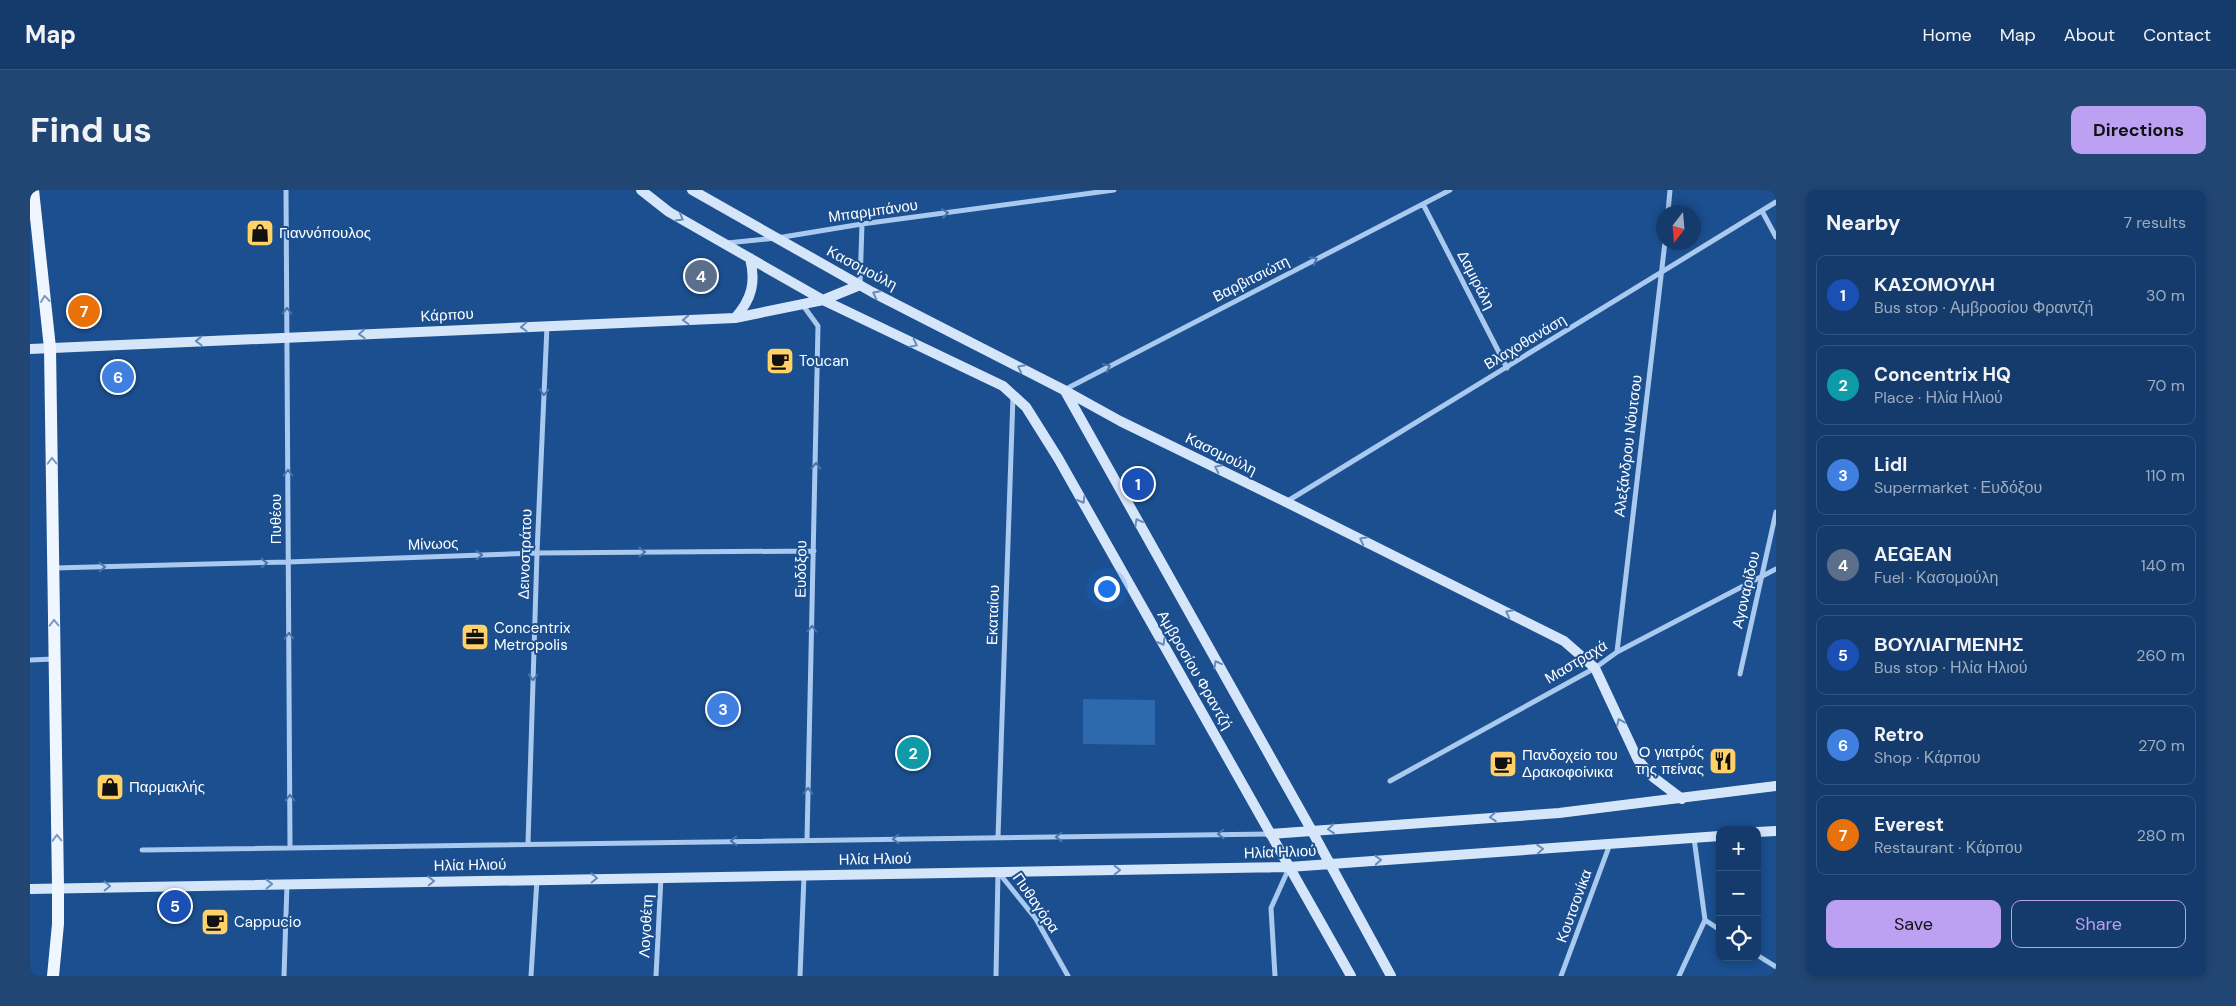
<!DOCTYPE html>
<html lang="en">
<head>
<meta charset="utf-8">
<style>
	:root { --surface:#143b6b; --page:#214673; --text:#f1f3f6; --muted:#9dadc1; --line:#33557e; --accent:#bca0f2 }
	body { margin:0; font-family:"DM Sans",sans-serif; background:var(--page); color:var(--text) }
	.controls { position:absolute; right:15px; bottom:15px; display:grid; overflow:hidden; border-radius:10px; box-shadow:0 2px 8px #0003 }
	.controls button { width:45px; height:45px; display:grid; place-items:center; padding:0; border:0; border-bottom:1px solid var(--line); background:var(--surface); color:var(--text); font:25px sans-serif }
	.compass { position:absolute; left:1626px; top:15px; width:45px; height:45px; border-radius:50%; background:var(--surface); box-shadow:0 2px 8px #0003; rotate:196deg }
	.you { position:absolute; left:1076px; top:398px; width:18px; height:18px; margin:-12px; border:4px solid #fff; border-radius:50%; background:#1a73e8; box-shadow:0 0 0 8px #1a73e833 }
	.badge { display:grid; place-items:center; width:32px; height:32px; border-radius:50%; background:var(--accent); color:#fff; font-size:16px; font-weight:700 }
	.pin { position:absolute; translate:-50% -50%; border:2px solid #fff; box-shadow:0 1px 5px #0006 }
	.list { margin:0; padding:0; list-style:none }
	h2 { display:flex; justify-content:space-between; align-items:center; height:65px; margin:0; padding:0 20px; font-size:21px }
	h2 small { font-size:16px; font-weight:400; color:var(--muted) }
	.list li { display:grid; grid-template-columns:32px 1fr auto; gap:15px; align-items:center; box-sizing:border-box; height:80px; margin:0 10px 10px; padding:0 10px; border:1px solid var(--line); border-radius:10px }
	.list b { display:block; font-size:19px; white-space:nowrap }
	.list p { margin:0; font-size:16px; white-space:nowrap; color:var(--muted) }
	.list em { font-size:16px; font-style:normal; color:var(--muted) }
	.actions { display:flex; gap:10px; padding:15px 20px }
	.actions a { flex:1; padding:11px 0; border:1px solid var(--accent); border-radius:10px; text-align:center; font-size:18px; color:var(--accent) }
	.actions .main { background:var(--accent); color:#111 }
	.icon { flex:none; width:28px; height:28px; fill:none; stroke:currentColor; stroke-width:2; stroke-linecap:round; stroke-linejoin:round }
	.map { position:relative; flex:none; width:1746px; height:786px; overflow:hidden; border-radius:10px }
	header { display:flex; align-items:center; gap:30px; box-sizing:border-box; height:70px; padding:0 25px; background:var(--surface); border-bottom:1px solid var(--line) }
	header strong { font-size:24px }
	nav { display:flex; gap:28px; margin-inline-start:auto; font-size:18px }
	.intro { display:flex; align-items:center; justify-content:space-between; box-sizing:border-box; height:120px; padding:0 30px }
	h1 { margin:0; font-size:35px }
	.button { padding:12px 22px; border-radius:10px; background:var(--accent); color:#111; font-size:18px; font-weight:700 }
	main { display:flex; gap:30px; padding:0 30px }
	aside { flex:1; background:var(--surface); border-radius:10px; box-shadow:0 2px 8px #0003 }
	.map>svg:first-child { display:block }
	.green { fill:#2e69ad }
	.lines { fill:none; stroke-linecap:round; stroke-linejoin:round }
	.street { stroke:#a9c9ee; stroke-width:5 }
	.secondary { stroke:#d6e6fa; stroke-width:10 }
	.primary { stroke:#f0f6ff; stroke-width:12 }
	.oneway { stroke:#4674ac }
	.oneway2 { stroke:#668bba }
	.oneway3 { stroke:#7b9ac1 }
	.labels { text-anchor:middle; stroke-width:4; stroke-linejoin:round; paint-order:stroke }
	.street-label { font-size:15px; fill:#fff; stroke:#1b4f8f }
	.poi-label { font-size:15px; fill:#fff; stroke:#1b4f8f; text-anchor:start }
</style>
</head>
<body>
<header>
<strong>Map</strong>
<nav><a>Home</a><a>Map</a><a>About</a><a>Contact</a></nav>
</header>
<div class="intro"><h1>Find us</h1><a class="button">Directions</a></div>
<main>
<div class="map">
<svg width="1746" height="786" viewBox="0 0 1746 786">
	<rect width="100%" height="100%" fill="#1b4f8f"/>
	<path class="green" d="M 1053,509 L 1125,510 L 1125,555 L 1053,554 Z"/>
	<g class="lines">
		<path class="street" d="M 256,0 L 260,657
			M 1393,14 L 1477,178
			M 1732,21 L 1746,47
			M 1638,22 L 1640,0
			M 697,53 L 747,48 L 832,34 L 1084,0
			M 830,95 L 832,34
			M 772,114 L 788,136 L 777,650
			M 1034,200 L 1420,0
			M 1256,312 L 1746,12
			M 24,378 L 258,372 L 507,363 L 784,361
			M 1587,462 L 1635,52
			M 0,470 L 24,469
			M 1710,484 L 1746,322
			M 1360,591 L 1565,478 L 1587,462 L 1746,379
			M 968,647 L 983,206
			M 498,653 L 507,363 L 517,136
			M 112,660 L 1240,644
			M 969,683 L 1006,729 L 1038,786
			M 1675,730 L 1690,740
			M 1727,765 L 1746,777
			M 254,786 L 257,694
			M 501,786 L 507,689
			M 626,786 L 631,687
			M 770,786 L 774,686
			M 966,786 L 968,682
			M 1245,786 L 1241,718 L 1259,678
			M 1531,786 L 1580,654
			M 1649,786 L 1675,730 L 1664,648"/>
		<path class="secondary" d="M 611,0 L 639,22 L 793,110 L 973,196 L 996,217 L 1028,268 L 1321,786
			M 662,0 L 842,102 L 1034,200 L 1090,231 L 1256,312 L 1534,451 L 1565,478 L 1608,570 L 1623,587 L 1652,609
			M 705,128 C 722,109 726,92 720,68
			M 0,159 L 705,128 L 793,110 L 830,95
			M 1035,201 L 1282,641 L 1361,786
			M 1727,642 L 1746,641
			M 1240,644 L 1529,623 L 1746,596
			M 0,699 L 1259,677 L 1690,646"/>
		<path class="primary" d="M 3,0 L 20,158 L 28,697 L 28,734 L 23,786"/>
	</g>
	<defs><path id="oneway-chevron" d="M-2-3.5L2.5 0L-2 3.5" fill="none" stroke-width="1.6" stroke-linecap="round" stroke-linejoin="round" transform="scale(1.25)"/></defs>
	<g class="oneway">
		<use href="#oneway-chevron" transform="translate(915 23) rotate(-8)"/>
		<use href="#oneway-chevron" transform="translate(1284 70) rotate(-27)"/>
		<use href="#oneway-chevron" transform="translate(257 121) rotate(-90)"/>
		<use href="#oneway-chevron" transform="translate(1077 177) rotate(-27)"/>
		<use href="#oneway-chevron" transform="translate(514 202) rotate(93)"/>
		<use href="#oneway-chevron" transform="translate(786 276) rotate(-89)"/>
		<use href="#oneway-chevron" transform="translate(258 283) rotate(-90)"/>
		<use href="#oneway-chevron" transform="translate(612 362) rotate(-1)"/>
		<use href="#oneway-chevron" transform="translate(449 365) rotate(-2)"/>
		<use href="#oneway-chevron" transform="translate(234 373) rotate(-1)"/>
		<use href="#oneway-chevron" transform="translate(72 377) rotate(-1)"/>
		<use href="#oneway-chevron" transform="translate(782 439) rotate(-89)"/>
		<use href="#oneway-chevron" transform="translate(259 446) rotate(-90)"/>
		<use href="#oneway-chevron" transform="translate(503 487) rotate(92)"/>
		<use href="#oneway-chevron" transform="translate(778 601) rotate(-89)"/>
		<use href="#oneway-chevron" transform="translate(260 608) rotate(-90)"/>
		<use href="#oneway-chevron" transform="translate(1191 644) rotate(179)"/>
		<use href="#oneway-chevron" transform="translate(1029 647) rotate(179)"/>
		<use href="#oneway-chevron" transform="translate(866 649) rotate(179)"/>
		<use href="#oneway-chevron" transform="translate(704 651) rotate(179)"/>
	</g>
	<g class="oneway2">
		<use href="#oneway-chevron" transform="translate(650 28) rotate(30)"/>
		<use href="#oneway-chevron" transform="translate(846 104) rotate(-153)"/>
		<use href="#oneway-chevron" transform="translate(656 130) rotate(178)"/>
		<use href="#oneway-chevron" transform="translate(494 137) rotate(177)"/>
		<use href="#oneway-chevron" transform="translate(332 144) rotate(177)"/>
		<use href="#oneway-chevron" transform="translate(169 151) rotate(178)"/>
		<use href="#oneway-chevron" transform="translate(884 154) rotate(26)"/>
		<use href="#oneway-chevron" transform="translate(991 178) rotate(-153)"/>
		<use href="#oneway-chevron" transform="translate(1188 278) rotate(-154)"/>
		<use href="#oneway-chevron" transform="translate(1052 310) rotate(60)"/>
		<use href="#oneway-chevron" transform="translate(1108 332) rotate(-119)"/>
		<use href="#oneway-chevron" transform="translate(1333 350) rotate(-153)"/>
		<use href="#oneway-chevron" transform="translate(1479 423) rotate(-153)"/>
		<use href="#oneway-chevron" transform="translate(1132 452) rotate(60)"/>
		<use href="#oneway-chevron" transform="translate(1187 474) rotate(-119)"/>
		<use href="#oneway-chevron" transform="translate(1590 532) rotate(-113)"/>
		<use href="#oneway-chevron" transform="translate(1463 627) rotate(176)"/>
		<use href="#oneway-chevron" transform="translate(1301 639) rotate(175)"/>
		<use href="#oneway-chevron" transform="translate(1510 659) rotate(-4)"/>
		<use href="#oneway-chevron" transform="translate(1348 670) rotate(-4)"/>
		<use href="#oneway-chevron" transform="translate(1087 680) rotate(-1)"/>
		<use href="#oneway-chevron" transform="translate(564 688) rotate(-1)"/>
		<use href="#oneway-chevron" transform="translate(401 691) rotate(-1)"/>
		<use href="#oneway-chevron" transform="translate(239 694) rotate(-1)"/>
		<use href="#oneway-chevron" transform="translate(77 696) rotate(-1)"/>
	</g>
	<g class="oneway3">
		<use href="#oneway-chevron" transform="translate(15 109) rotate(-96)"/>
		<use href="#oneway-chevron" transform="translate(22 271) rotate(-91)"/>
		<use href="#oneway-chevron" transform="translate(24 433) rotate(-91)"/>
		<use href="#oneway-chevron" transform="translate(27 648) rotate(-91)"/>
	</g>
	<defs>
		<symbol id="shop-square" viewBox="-11 -11 22 22"><rect x="-9" y="-9" width="18" height="18" rx="4" fill="#ffd166" stroke="#1b4f8f"/><path d="M-5-2.5h2.3a2.7 3.5 0 0 1 5.4 0H5L5.5 6h-11ZM-1.5-2.5h3a1.5 2.3 0 0 0-3 0Z" fill="#111"/></symbol>
		<symbol id="cafe-square" viewBox="-11 -11 22 22"><rect x="-9" y="-9" width="18" height="18" rx="4" fill="#ffd166" stroke="#1b4f8f"/><path d="M-5.5-4.5H6V0H3Q3 3.5 0 3.5H-2.5Q-5.5 3.5-5.5 0ZM3-3.2v2h1.7v-2ZM-6 4.5H4V6H-6Z" fill="#111"/></symbol>
		<symbol id="office-square" viewBox="-11 -11 22 22"><rect x="-9" y="-9" width="18" height="18" rx="4" fill="#ffd166" stroke="#1b4f8f"/><path d="M-6-3h4V-5.5h4V-3h4V5H-6ZM-1-4.5V-3h2v-1.5ZM-6 0V1H6V0Z" fill="#111"/></symbol>
		<symbol id="restaurant-square" viewBox="-11 -11 22 22"><rect x="-9" y="-9" width="18" height="18" rx="4" fill="#ffd166" stroke="#1b4f8f"/><path d="M-5-6h1v4h1v-4h1v4h1v-4h1v5L-1.5 .5V6h-2V.5L-5-1ZM5-6V6H3V1.5H1.5Q1.5-4 5-6Z" fill="#111"/></symbol>
	</defs>
	<g fill-rule="evenodd">
		<use href="#shop-square" x="214" y="27" width="32" height="32"/>
		<use href="#cafe-square" x="734" y="155" width="32" height="32"/>
		<use href="#office-square" x="429" y="431" width="32" height="32"/>
		<use href="#restaurant-square" x="1677" y="555" width="32" height="32"/>
		<use href="#cafe-square" x="1457" y="558" width="32" height="32"/>
		<use href="#shop-square" x="64" y="581" width="32" height="32"/>
		<use href="#cafe-square" x="169" y="716" width="32" height="32"/>
	</g>
	<g class="labels">
		<g class="street-label">
			<text transform="translate(843 21) rotate(-8)" y="5">Μπαρμπάνου</text>
			<text transform="translate(832 78) rotate(28)" y="5">Κασομούλη</text>
			<text transform="translate(1221 89) rotate(-27)" y="5">Βαρβιτσιώτη</text>
			<text transform="translate(1446 90) rotate(63)" y="5">Δαμιράλη</text>
			<text transform="translate(417 125) rotate(-3)" y="5">Κάρπου</text>
			<text transform="translate(1495 152) rotate(-31)" y="5">Βλαχοθανάση</text>
			<text transform="translate(1598 256) rotate(-83)" y="5">Αλεξάνδρου Νόυτσου</text>
			<text transform="translate(1191 264) rotate(26)" y="5">Κασομούλη</text>
			<text transform="translate(246 329) rotate(-90)" y="5">Πυθέου</text>
			<text transform="translate(403 354) rotate(-2)" y="5">Μίνωος</text>
			<text transform="translate(495 364) rotate(-88)" y="5">Δεινοστράτου</text>
			<text transform="translate(771 379) rotate(-89)" y="5">Ευδόξου</text>
			<text transform="translate(1716 400) rotate(-77)" y="5">Αγοναρίδου</text>
			<text transform="translate(963 425) rotate(-88)" y="5">Εκαταίου</text>
			<text transform="translate(1546 472) rotate(-31)" y="5">Μαστραχά</text>
			<text transform="translate(1165 480) rotate(60)" y="5">Αμβροσίου Φραντζή</text>
			<text transform="translate(1250 662) rotate(-2)" y="5">Ηλία Ηλιού</text>
			<text transform="translate(845 669) rotate(-1)" y="5">Ηλία Ηλιού</text>
			<text transform="translate(440 675) rotate(-1)" y="5">Ηλία Ηλιού</text>
			<text transform="translate(1006 713) rotate(55)" y="5">Πυθαγόρα</text>
			<text transform="translate(1544 716) rotate(-70)" y="5">Κουτσονίκα</text>
			<text transform="translate(616 736) rotate(-87)" y="5">Λογοθέτη</text>
		</g>
		<g class="poi-label">
			<text x="249" y="48">Γιαννόπουλος</text>
			<text x="769" y="176">Toucan</text>
			<text x="464" y="443">Concentrix<tspan x="464" dy="17">Metropolis</tspan></text>
			<text x="1674" y="567" text-anchor="end">Ο γιατρός<tspan x="1674" dy="17">της πείνας</tspan></text>
			<text x="1492" y="570">Πανδοχείο του<tspan x="1492" dy="17">Δρακοφοίνικα</tspan></text>
			<text x="99" y="602">Παρμακλής</text>
			<text x="204" y="737">Cappucio</text>
		</g>
	</g>
</svg>
<div class="controls">
<button>+</button>
<button>−</button>
<button><svg class="icon" aria-label="locate" viewBox="0 0 24 24"><circle cx="12" cy="12" r="6"/><path d="M12 2v4M12 18v4M2 12h4M18 12h4"/></svg></button>
</div>
<svg class="compass" viewBox="-18 -18 36 36"><path d="M0-13l5 13h-10z" fill="#e53935"/><path d="M0 13l5-13h-10z" fill="#9dadc1"/></svg>
<div class="you"></div>
<div class="pin badge" style="left:1108px;top:294px;background:#1a4fb4">1</div>
<div class="pin badge" style="left:883px;top:563px;background:#0f9aa8">2</div>
<div class="pin badge" style="left:693px;top:519px;background:#3f7fe0">3</div>
<div class="pin badge" style="left:671px;top:86px;background:#5c6f8a">4</div>
<div class="pin badge" style="left:145px;top:716px;background:#1a4fb4">5</div>
<div class="pin badge" style="left:88px;top:187px;background:#3f7fe0">6</div>
<div class="pin badge" style="left:54px;top:121px;background:#e8710a">7</div>
</div>
<aside>
<h2>Nearby<small>7 results</small></h2>
<ul class="list">
<li><span class="badge" style="background:#1a4fb4">1</span><div><b>ΚΑΣΟΜΟΥΛΗ</b><p>Bus stop · Αμβροσίου Φραντζή</p></div><em>30 m</em></li>
<li><span class="badge" style="background:#0f9aa8">2</span><div><b>Concentrix HQ</b><p>Place · Ηλία Ηλιού</p></div><em>70 m</em></li>
<li><span class="badge" style="background:#3f7fe0">3</span><div><b>Lidl</b><p>Supermarket · Ευδόξου</p></div><em>110 m</em></li>
<li><span class="badge" style="background:#5c6f8a">4</span><div><b>AEGEAN</b><p>Fuel · Κασομούλη</p></div><em>140 m</em></li>
<li><span class="badge" style="background:#1a4fb4">5</span><div><b>ΒΟΥΛΙΑΓΜΕΝΗΣ</b><p>Bus stop · Ηλία Ηλιού</p></div><em>260 m</em></li>
<li><span class="badge" style="background:#3f7fe0">6</span><div><b>Retro</b><p>Shop · Κάρπου</p></div><em>270 m</em></li>
<li><span class="badge" style="background:#e8710a">7</span><div><b>Everest</b><p>Restaurant · Κάρπου</p></div><em>280 m</em></li>
</ul>
<div class="actions"><a class="main">Save</a><a>Share</a></div>
</aside>
</main>
</body>
</html>
